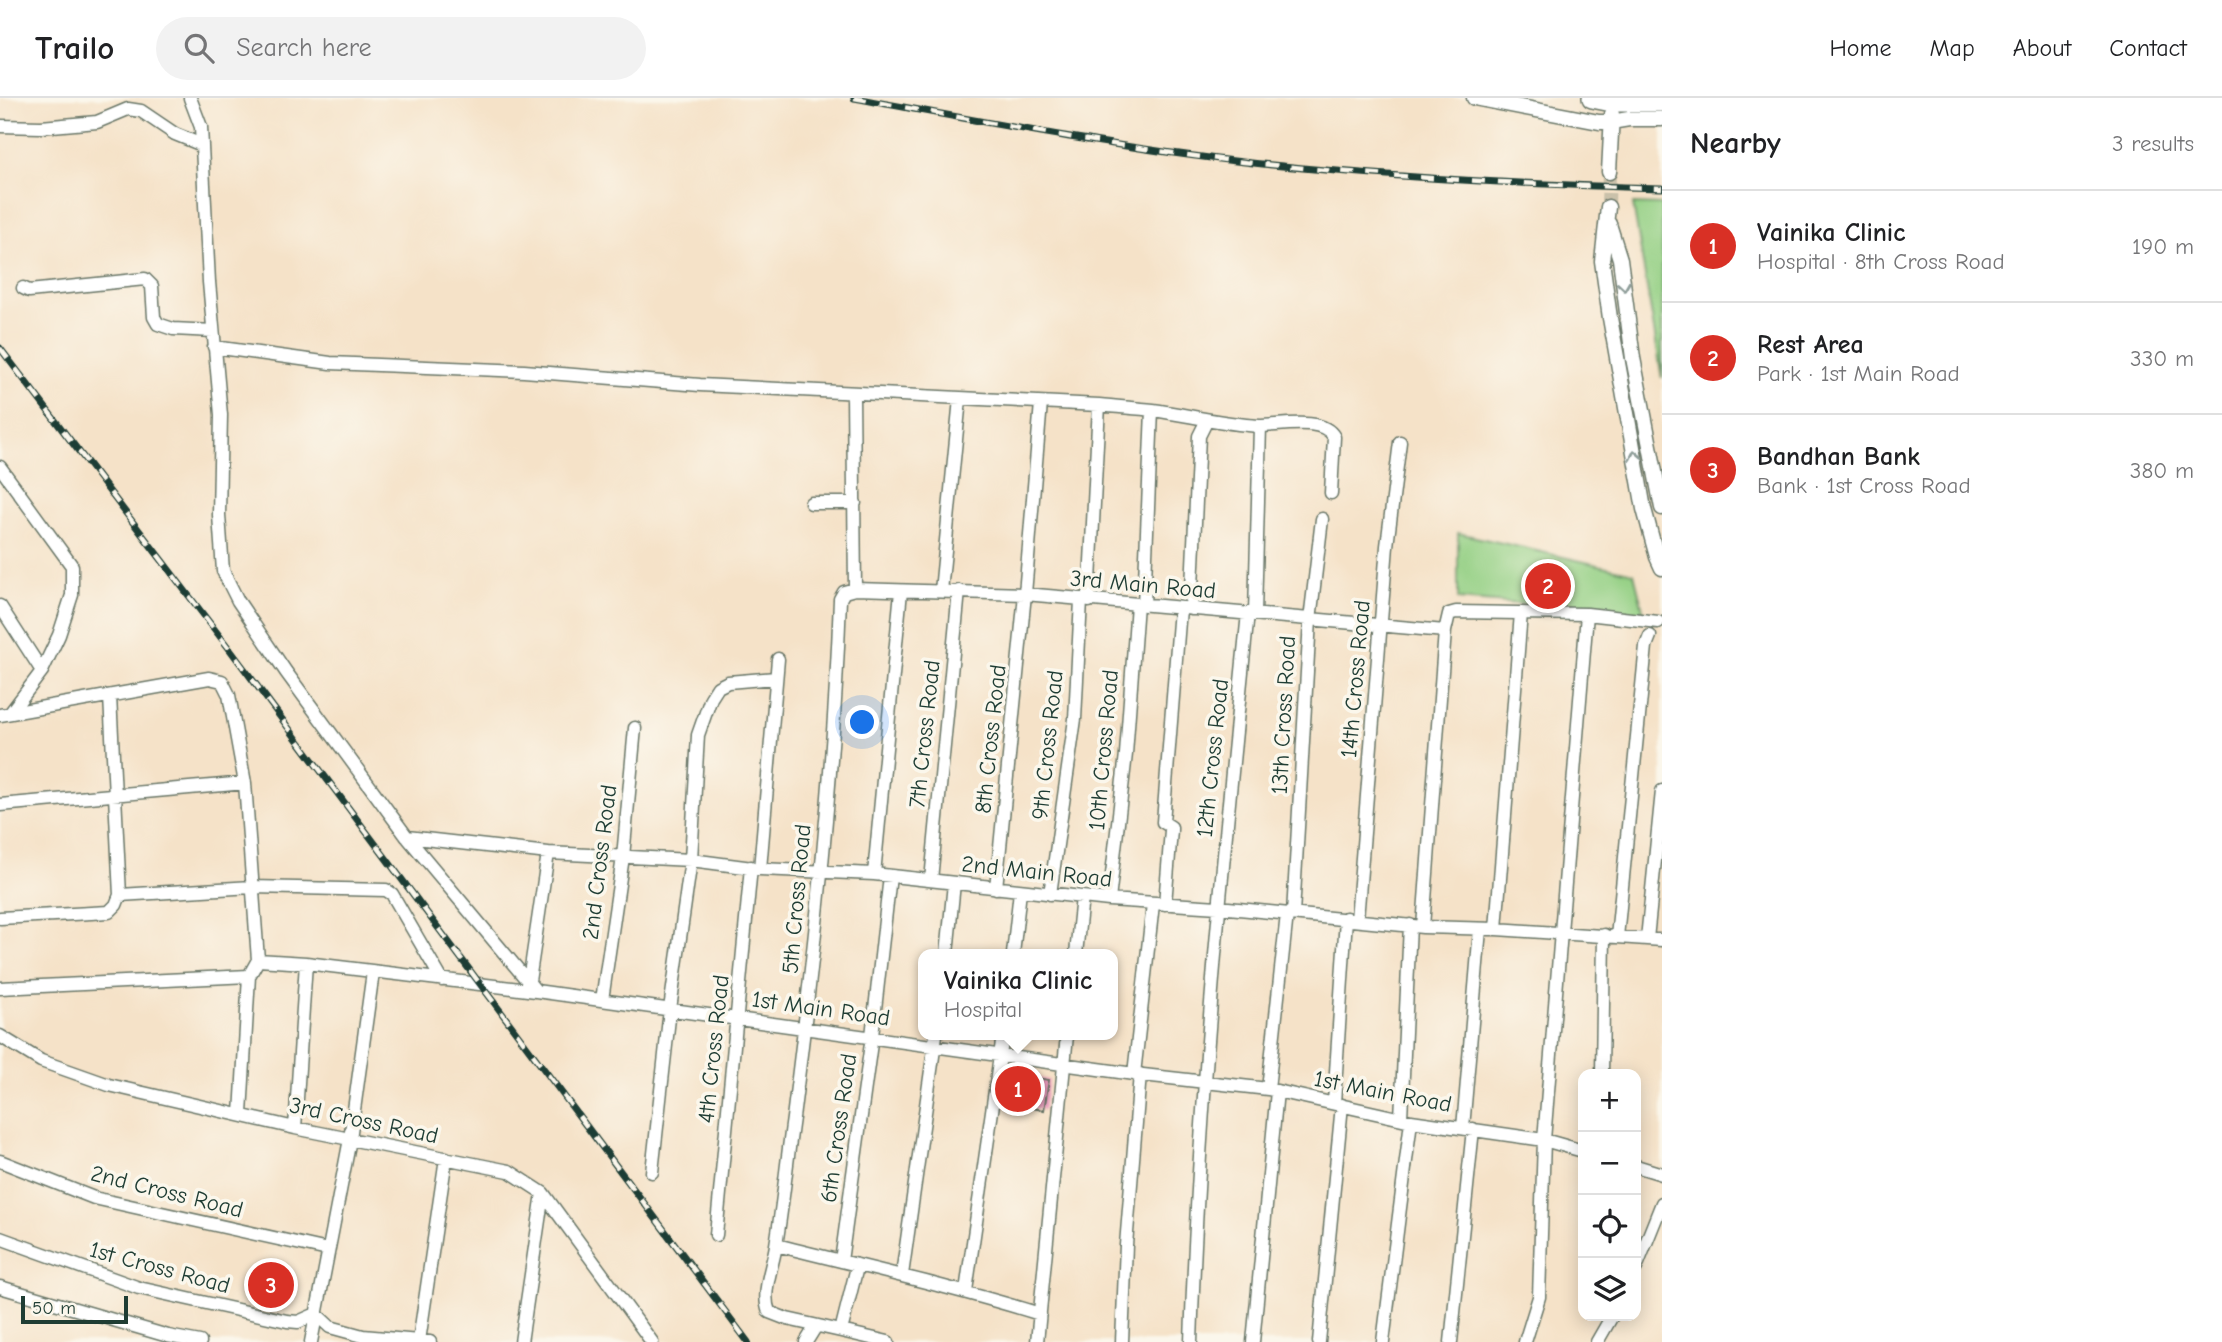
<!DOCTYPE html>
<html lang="en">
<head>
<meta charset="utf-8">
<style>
	:root { --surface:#fff; --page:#f2f2f2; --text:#202124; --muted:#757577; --line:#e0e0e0; --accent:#d93025 }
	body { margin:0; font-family:"Comic Neue",sans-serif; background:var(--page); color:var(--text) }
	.controls { position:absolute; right:21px; bottom:21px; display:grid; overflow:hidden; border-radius:14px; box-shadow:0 4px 18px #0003 }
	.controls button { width:63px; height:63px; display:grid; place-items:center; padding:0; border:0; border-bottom:2px solid var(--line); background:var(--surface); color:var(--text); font:35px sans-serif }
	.scale { position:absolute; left:21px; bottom:18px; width:107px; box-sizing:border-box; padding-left:7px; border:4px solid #1f3d34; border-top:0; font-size:19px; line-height:24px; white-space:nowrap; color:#1f3d34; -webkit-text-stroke:5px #fbf7ec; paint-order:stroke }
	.you { position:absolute; left:863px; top:625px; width:24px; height:24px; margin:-18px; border:5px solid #fff; border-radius:50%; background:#1a73e8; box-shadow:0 0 0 10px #1a73e833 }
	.badge { display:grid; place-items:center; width:46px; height:46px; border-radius:50%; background:var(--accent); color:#fff; font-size:23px; font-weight:700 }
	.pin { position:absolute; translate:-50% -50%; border:4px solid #fff; box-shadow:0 2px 7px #0006 }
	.popup { position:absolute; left:918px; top:851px; width:200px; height:91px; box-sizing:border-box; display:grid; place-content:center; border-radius:14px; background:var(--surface); filter:drop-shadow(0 2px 5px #0005); font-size:23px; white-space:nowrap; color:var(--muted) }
	.popup b { font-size:26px; color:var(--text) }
	.popup::after { content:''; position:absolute; left:50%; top:100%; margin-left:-14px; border:14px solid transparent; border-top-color:var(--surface) }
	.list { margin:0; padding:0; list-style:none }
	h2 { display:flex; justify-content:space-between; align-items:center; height:91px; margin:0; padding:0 28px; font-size:30px }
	h2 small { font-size:23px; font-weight:400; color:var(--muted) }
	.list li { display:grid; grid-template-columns:46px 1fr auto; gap:21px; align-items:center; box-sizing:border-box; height:112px; padding:0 28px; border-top:2px solid var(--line) }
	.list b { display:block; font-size:26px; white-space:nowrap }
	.list p { margin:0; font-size:23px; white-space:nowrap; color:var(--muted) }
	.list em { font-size:23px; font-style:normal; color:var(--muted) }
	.icon { flex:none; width:38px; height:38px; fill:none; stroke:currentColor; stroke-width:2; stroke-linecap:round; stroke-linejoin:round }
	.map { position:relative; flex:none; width:1662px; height:1244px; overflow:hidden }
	header { display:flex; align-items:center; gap:42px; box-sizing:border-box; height:98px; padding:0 35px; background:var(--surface); border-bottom:2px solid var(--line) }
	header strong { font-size:33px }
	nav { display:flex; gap:38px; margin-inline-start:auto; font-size:24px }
	.search { width:490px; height:63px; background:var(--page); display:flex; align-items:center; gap:18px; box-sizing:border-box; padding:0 24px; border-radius:38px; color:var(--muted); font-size:26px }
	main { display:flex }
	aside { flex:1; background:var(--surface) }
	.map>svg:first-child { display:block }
	.green { fill:#95d085; stroke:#5a865c; stroke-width:2 }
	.building { fill:#eb9cbe }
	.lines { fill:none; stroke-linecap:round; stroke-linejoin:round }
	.tertiary-tunnel { stroke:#cac1aa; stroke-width:14; stroke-dasharray:14 7; stroke-linecap:butt }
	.minor-casing { stroke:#6a7768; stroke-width:15 }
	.tertiary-casing { stroke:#6a7768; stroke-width:17 }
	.trunk-casing { stroke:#6a7768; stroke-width:22 }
	.minor { stroke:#fff; stroke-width:12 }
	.tertiary { stroke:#fff; stroke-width:14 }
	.trunk { stroke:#fff; stroke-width:19 }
	.rail-casing { stroke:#1f3d34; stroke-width:7 }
	.rail { stroke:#fbf7ec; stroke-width:4.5; stroke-dasharray:13; stroke-linecap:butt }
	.oneway { stroke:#8f9e9a }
	.labels { text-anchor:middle; stroke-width:7; stroke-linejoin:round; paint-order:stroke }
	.street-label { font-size:23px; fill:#1f3d34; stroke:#fbf7ec }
</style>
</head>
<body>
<header>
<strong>Trailo</strong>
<div class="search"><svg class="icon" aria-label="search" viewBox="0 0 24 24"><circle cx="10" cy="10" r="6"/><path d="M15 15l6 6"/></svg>Search here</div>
<nav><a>Home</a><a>Map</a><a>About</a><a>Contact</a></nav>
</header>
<main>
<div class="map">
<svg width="1662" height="1244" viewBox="0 0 1662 1244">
	<rect width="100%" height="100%" fill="#fbf7ec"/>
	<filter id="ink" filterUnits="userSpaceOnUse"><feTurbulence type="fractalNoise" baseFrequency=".0143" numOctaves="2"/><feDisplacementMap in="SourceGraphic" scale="14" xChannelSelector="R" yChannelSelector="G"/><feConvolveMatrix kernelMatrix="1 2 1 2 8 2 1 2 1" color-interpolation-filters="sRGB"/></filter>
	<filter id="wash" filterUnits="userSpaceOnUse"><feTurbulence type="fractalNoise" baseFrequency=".00686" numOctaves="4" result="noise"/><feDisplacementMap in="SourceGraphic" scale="28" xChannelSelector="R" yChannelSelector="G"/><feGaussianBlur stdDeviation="1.57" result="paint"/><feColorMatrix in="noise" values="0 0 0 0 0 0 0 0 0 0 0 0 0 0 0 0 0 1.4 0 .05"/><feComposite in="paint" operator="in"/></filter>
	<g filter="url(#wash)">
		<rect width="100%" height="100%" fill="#f5e2c8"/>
		<path class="green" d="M 1633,106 L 1662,107 L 1662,280 Z
			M 1458,435 L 1634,475 L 1644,516 L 1458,501 Z"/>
		<g id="blocks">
			<path class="building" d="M 1000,974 L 1049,982 L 1044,1012 L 995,1004 Z"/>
		</g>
	</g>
	<g filter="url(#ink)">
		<use href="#blocks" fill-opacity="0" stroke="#6a7768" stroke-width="2"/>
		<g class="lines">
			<path class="tertiary-tunnel" d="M 1608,109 L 1609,74"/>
			<defs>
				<path id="minor" d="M 190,0 L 201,29 L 209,184 L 221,317 L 219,417 L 223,473 L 238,503 L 286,574 L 407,739 L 536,893
					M 0,28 L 41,29 L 97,24 L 128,11 L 141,13 L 175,36 L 202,47
					M 23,190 L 29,193 L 145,181 L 152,188 L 154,219 L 158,226 L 173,231 L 213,233
					M 214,249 L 330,265 L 524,273 L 700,287 L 1099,307 C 1117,309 1135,310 1153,312 C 1188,317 1223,326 1259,328 C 1280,328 1323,318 1334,339 L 1331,395
					M 853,295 L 855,491
					M 0,369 L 72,468 L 72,497 L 59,537 L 42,573 L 11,614
					M 811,405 L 855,405
					M 941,493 L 960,301
					M 1089,503 L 1099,307
					M 1144,507 L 1152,312
					M 0,508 L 42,573
					M 1191,511 L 1199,338 L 1207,322
					M 1255,516 L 1260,328
					M 0,617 L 209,580 L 222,583 L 229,597 L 245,685 L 258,862 L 249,878 L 241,1016
					M 0,707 L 245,685
					M 407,739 L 548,755 L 691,762 L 760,771 L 874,776 L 1109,802 L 1218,809 L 1423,829 L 1496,831 L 1662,842
					M 760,771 L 778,561
					M 874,776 L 901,493
					M 931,782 L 959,493
					M 996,790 L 1025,496 L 1041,305
					M 1050,796 L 1075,621 L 1081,502
					M 120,797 L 252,789 L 386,792 L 392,796 L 442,882
					M 1109,802 L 1126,656 L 1137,506
					M 1165,806 L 1171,732 L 1171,729 L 1163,724 L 1180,511
					M 1293,816 L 1310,522 L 1322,421
					M 0,820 L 109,814 L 116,807 L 120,797 L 110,598
					M 1357,822 L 1387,448 L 1400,344
					M 1423,829 L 1445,533 L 1449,516 L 1456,514 L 1587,516 L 1658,524
					M 1496,831 L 1521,515
					M 1617,839 L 1646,548 L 1650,538
					M 1647,841 L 1662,693
					M 947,856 L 954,785
					M 1013,856 L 1020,793
					M 1076,856 L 1082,799
					M 258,862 L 306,865 L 536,893 L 1134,976 L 1268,991 L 1411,1023 L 1544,1042 L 1583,1053
					M 529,883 L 548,755
					M 0,890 L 249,878
					M 602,902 L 623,759 L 635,630
					M 0,938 L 41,963 L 109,987 L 295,1030 L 509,1073 L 543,1095 L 652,1244
					M 1134,976 L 1153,806
					M 1602,976 L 1604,837
					M 1268,991 L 1287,816
					M 1334,1005 L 1346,820
					M 1401,1020 L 1410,827
					M 295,1030 L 306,865
					M 1463,1030 L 1480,831
					M 0,1063 L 94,1100 L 328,1152
					M 1636,1068 L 1662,1076
					M 652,1074 L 670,911 L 691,762 L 698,637 L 711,600 L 718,589 L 728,584 L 776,580
					M 716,1137 L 751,769
					M 0,1140 L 139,1190 L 287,1223 L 298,1224 L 316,1216 L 330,1229 L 363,1238 L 430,1244
					M 776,1147 C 864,1169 953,1189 1040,1216
					M 841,1163 L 872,938 L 890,778
					M 857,1169 L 841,1233 L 787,1221 L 769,1214 C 761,1194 773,1168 776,1147 C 783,1105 787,1062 793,1020 C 815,848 834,674 840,501 L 844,494 L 855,491 L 1025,496 L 1445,533
					M 1636,1170 L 1662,1105
					M 902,1177 L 936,937
					M 0,1189 L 168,1238 L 200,1244
					M 966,1193 L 1003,937
					M 841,1233 L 888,1244
					M 419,1243 L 446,1060
					M 311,1244 L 350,1041 L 373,874
					M 521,1244 L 543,1095
					M 806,1244 L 816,1228
					M 1037,1244 L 1067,937
					M 1122,1244 L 1126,1147 L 1140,976
					M 1191,1244 C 1199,1000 1223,758 1248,515
					M 1253,1244 L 1277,993
					M 1319,1244 L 1342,1007
					M 1383,1244 L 1411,1023
					M 1451,1244 L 1473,1031
					M 1525,1244 L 1539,1199 L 1544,1042 L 1587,516
					M 1597,1244 L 1612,1218"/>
				<path id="tertiary" d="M 1474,0 L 1599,24 L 1611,24 L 1629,21 L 1662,21
					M 1609,74 L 1612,16
					M 1608,109 L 1602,163 L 1610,220 L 1644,411 L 1657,459 L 1662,470
					M 1609,126 L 1620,161 L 1633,260 L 1662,410"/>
				<path id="trunk" d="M 1592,0 L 1612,4 L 1662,4"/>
			</defs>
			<use href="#minor" class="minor-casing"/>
			<use href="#tertiary" class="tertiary-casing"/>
			<use href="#trunk" class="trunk-casing"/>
			<use href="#minor" class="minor"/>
			<use href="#tertiary" class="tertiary"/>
			<use href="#trunk" class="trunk"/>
			<defs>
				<path id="rail" d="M 854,0 C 992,25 1131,53 1272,67 C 1401,80 1532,87 1662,90
					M 0,250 L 228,549 L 748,1244"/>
			</defs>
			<use href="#rail" class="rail-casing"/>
			<use href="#rail" class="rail"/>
		</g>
		<defs><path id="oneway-chevron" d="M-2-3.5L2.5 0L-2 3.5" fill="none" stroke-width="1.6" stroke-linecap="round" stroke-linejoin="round" transform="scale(1.75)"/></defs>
		<g class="oneway">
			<use href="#oneway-chevron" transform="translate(1624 188) rotate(82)"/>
			<use href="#oneway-chevron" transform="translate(1635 357) rotate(-101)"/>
		</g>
	</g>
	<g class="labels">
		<g class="street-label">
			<text transform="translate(1143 486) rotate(5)" y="8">3rd Main Road</text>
			<text transform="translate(1355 581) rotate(-85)" y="8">14th Cross Road</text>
			<text transform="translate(1283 617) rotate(-87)" y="8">13th Cross Road</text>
			<text transform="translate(924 636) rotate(-84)" y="8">7th Cross Road</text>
			<text transform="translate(990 641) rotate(-84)" y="8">8th Cross Road</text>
			<text transform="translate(1047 647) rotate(-84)" y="8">9th Cross Road</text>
			<text transform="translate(1103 652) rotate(-85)" y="8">10th Cross Road</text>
			<text transform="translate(1212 660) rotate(-84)" y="8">12th Cross Road</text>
			<text transform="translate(599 764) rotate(-83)" y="8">2nd Cross Road</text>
			<text transform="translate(1037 773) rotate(6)" y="8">2nd Main Road</text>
			<text transform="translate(796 801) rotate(-85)" y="8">5th Cross Road</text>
			<text transform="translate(821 910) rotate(8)" y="8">1st Main Road</text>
			<text transform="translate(713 951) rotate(-84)" y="8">4th Cross Road</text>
			<text transform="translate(1383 993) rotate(11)" y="8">1st Main Road</text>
			<text transform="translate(364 1022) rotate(12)" y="8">3rd Cross Road</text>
			<text transform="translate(838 1030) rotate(-82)" y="8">6th Cross Road</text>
			<text transform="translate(167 1093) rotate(14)" y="8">2nd Cross Road</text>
			<text transform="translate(160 1169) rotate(15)" y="8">1st Cross Road</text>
		</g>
	</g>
</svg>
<div class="controls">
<button>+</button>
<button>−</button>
<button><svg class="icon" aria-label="locate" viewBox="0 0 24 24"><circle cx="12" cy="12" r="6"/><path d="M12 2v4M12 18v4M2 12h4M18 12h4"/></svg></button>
<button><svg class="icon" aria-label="layers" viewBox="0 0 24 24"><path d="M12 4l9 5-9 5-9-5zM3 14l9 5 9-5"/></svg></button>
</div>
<div class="scale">50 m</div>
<div class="you"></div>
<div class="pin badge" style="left:1018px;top:991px">1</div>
<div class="popup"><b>Vainika Clinic</b>Hospital</div>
<div class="pin badge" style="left:1548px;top:488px">2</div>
<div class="pin badge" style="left:271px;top:1187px">3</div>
</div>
<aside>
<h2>Nearby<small>3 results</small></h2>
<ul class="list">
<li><span class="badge">1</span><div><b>Vainika Clinic</b><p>Hospital · 8th Cross Road</p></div><em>190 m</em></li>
<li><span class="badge">2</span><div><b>Rest Area</b><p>Park · 1st Main Road</p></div><em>330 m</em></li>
<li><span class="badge">3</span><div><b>Bandhan Bank</b><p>Bank · 1st Cross Road</p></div><em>380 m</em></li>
</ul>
</aside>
</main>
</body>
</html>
